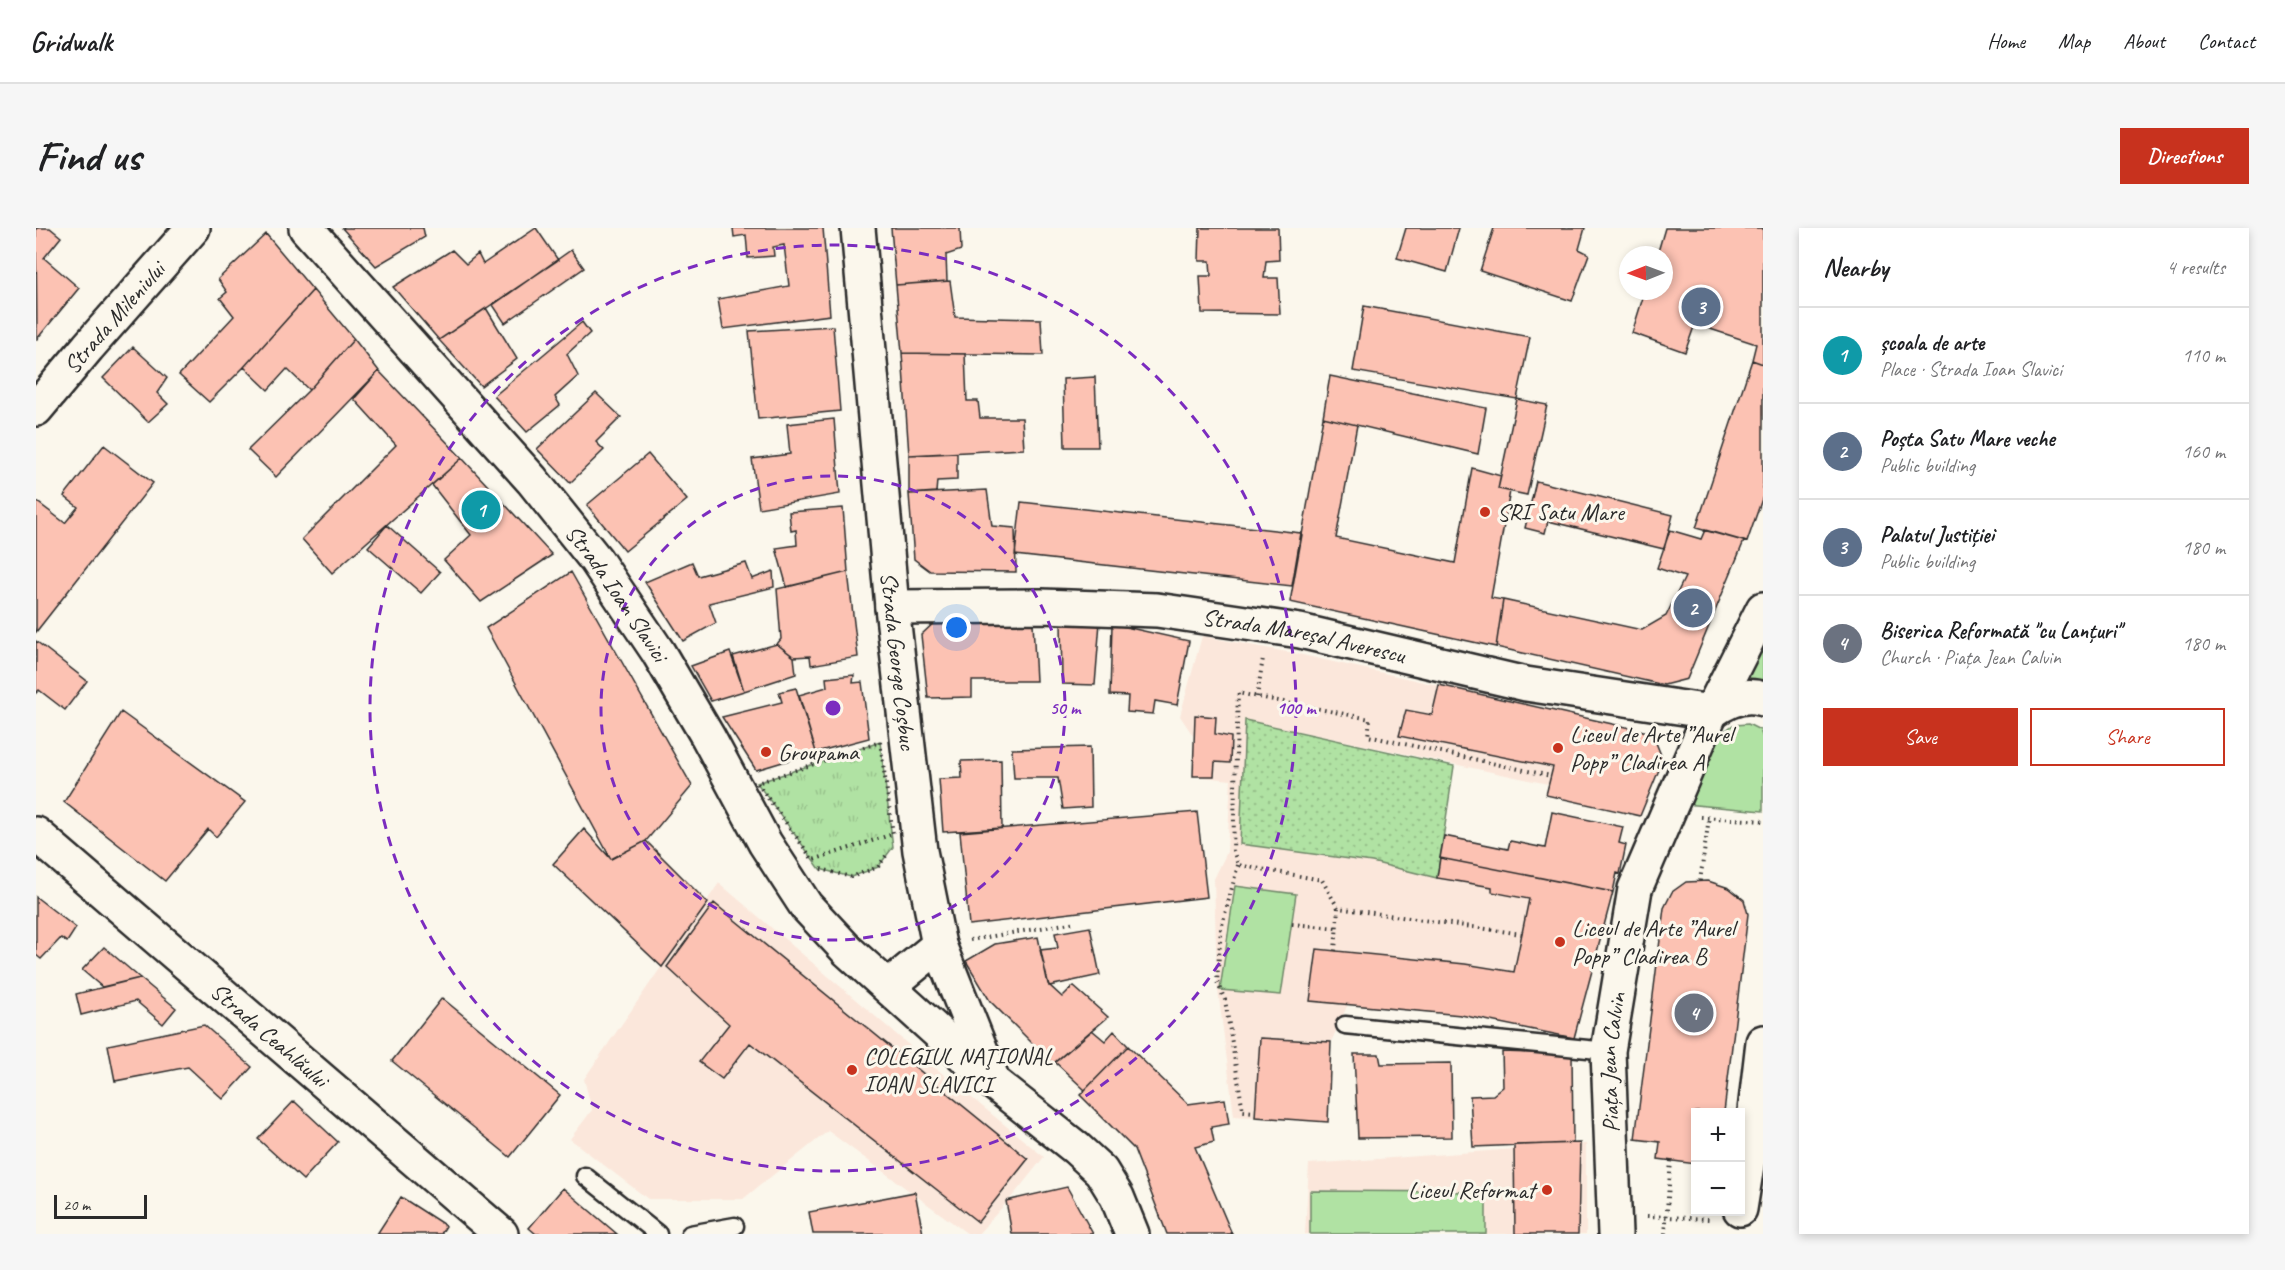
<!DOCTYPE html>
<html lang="en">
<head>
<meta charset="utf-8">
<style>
	:root { --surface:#fff; --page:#f6f6f6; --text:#202124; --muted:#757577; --line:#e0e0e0; --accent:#c8321e }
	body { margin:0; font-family:Caveat,sans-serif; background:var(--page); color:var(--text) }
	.controls { position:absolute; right:18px; bottom:18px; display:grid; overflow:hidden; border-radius:0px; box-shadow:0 3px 9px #0003 }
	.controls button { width:54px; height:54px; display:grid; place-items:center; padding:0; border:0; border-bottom:2px solid var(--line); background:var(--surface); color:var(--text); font:30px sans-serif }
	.compass { position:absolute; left:1583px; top:18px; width:54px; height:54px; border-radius:50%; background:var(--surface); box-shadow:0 3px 9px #0003; rotate:269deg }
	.scale { position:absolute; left:18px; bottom:15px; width:93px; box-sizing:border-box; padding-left:6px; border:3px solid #2b2b2b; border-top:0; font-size:16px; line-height:21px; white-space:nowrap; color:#2b2b2b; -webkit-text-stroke:4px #fbf7ec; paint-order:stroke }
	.you { position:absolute; left:921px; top:400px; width:21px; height:21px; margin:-15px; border:4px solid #fff; border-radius:50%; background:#1a73e8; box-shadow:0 0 0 9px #1a73e833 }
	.badge { display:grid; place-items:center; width:39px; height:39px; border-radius:50%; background:var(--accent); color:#fff; font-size:20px; font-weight:700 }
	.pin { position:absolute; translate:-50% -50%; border:3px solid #fff; box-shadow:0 2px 6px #0006 }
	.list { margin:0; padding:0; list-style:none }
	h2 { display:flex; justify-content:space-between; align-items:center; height:78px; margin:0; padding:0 24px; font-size:26px }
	h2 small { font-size:20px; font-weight:400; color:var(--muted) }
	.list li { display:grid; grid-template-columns:39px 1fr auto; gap:18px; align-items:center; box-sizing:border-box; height:96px; padding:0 24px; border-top:2px solid var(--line) }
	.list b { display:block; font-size:22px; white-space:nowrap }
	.list p { margin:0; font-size:20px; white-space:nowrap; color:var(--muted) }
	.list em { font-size:20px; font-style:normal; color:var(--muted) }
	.actions { display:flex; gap:12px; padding:18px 24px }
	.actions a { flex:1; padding:14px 0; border:2px solid var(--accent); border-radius:0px; text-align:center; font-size:21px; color:var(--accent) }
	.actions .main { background:var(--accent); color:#fff }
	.map { position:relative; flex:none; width:1727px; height:1006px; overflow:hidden; border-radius:0px }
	header { display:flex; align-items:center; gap:36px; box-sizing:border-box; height:84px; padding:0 30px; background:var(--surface); border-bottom:2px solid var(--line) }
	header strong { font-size:28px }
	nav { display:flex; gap:33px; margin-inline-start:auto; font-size:21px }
	.intro { display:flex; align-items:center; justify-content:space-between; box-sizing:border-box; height:144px; padding:0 36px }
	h1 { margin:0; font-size:42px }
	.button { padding:15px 27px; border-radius:0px; background:var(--accent); color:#fff; font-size:21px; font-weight:700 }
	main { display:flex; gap:36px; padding:0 36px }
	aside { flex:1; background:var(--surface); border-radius:0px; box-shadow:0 3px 9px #0003 }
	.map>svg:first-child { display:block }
	.built { fill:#fbe7db }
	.grass { fill:#b0e2a3; stroke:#6e8667; stroke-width:1.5 }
	.park { fill:url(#park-tufts); stroke:#6e8667; stroke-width:1.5 }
	.garden { fill:url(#garden-dots); stroke:#6e8667; stroke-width:1.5 }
	.building { fill:#fcc2b3; stroke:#2b2b2b; stroke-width:1.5 }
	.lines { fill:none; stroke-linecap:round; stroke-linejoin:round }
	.service-casing { stroke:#2b2b2b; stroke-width:21 }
	.minor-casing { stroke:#2b2b2b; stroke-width:38 }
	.tertiary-casing { stroke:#2b2b2b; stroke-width:38 }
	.path { stroke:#2b2b2b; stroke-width:4; stroke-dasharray:1.5 4.5; stroke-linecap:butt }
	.service { stroke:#fbf7ec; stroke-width:16 }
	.minor { stroke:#fbf7ec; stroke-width:33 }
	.tertiary { stroke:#fbf7ec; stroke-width:33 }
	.ring { fill:none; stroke:#7b2cbf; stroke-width:3; stroke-dasharray:10 8 }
	.poi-dot { fill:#c8321e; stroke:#fbf7ec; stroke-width:2 }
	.labels { text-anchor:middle; stroke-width:6; stroke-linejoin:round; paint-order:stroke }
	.street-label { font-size:24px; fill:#2b2b2b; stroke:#fbf7ec }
	.poi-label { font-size:24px; fill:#2b2b2b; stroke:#fbf7ec; text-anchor:start }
	.centre { fill:#7b2cbf; stroke:#fbf7ec; stroke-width:3 }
	.ring-label { font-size:18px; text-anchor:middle; font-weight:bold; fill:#7b2cbf; stroke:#fbf7ec; stroke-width:6; stroke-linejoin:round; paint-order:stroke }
</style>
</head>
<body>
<header>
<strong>Gridwalk</strong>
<nav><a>Home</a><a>Map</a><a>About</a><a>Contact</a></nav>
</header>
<div class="intro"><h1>Find us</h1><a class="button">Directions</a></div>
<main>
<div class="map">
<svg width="1727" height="1006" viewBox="0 0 1727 1006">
	<defs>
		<pattern id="park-tufts" width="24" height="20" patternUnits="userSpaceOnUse" patternTransform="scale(1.5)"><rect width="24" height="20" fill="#b0e2a3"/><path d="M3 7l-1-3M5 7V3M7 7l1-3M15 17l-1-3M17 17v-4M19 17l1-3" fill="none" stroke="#98c28c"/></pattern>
		<pattern id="garden-dots" width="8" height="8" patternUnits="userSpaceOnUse" patternTransform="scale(1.5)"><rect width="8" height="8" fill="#b0e2a3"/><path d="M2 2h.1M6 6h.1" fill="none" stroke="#98c28c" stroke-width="1.8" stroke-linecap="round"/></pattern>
	</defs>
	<rect width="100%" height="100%" fill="#fbf7ec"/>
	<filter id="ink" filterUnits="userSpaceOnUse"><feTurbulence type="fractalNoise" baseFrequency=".0167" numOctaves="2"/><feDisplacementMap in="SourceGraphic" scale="12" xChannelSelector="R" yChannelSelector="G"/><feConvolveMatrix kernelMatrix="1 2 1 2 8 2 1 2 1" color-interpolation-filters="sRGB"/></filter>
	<g filter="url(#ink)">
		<path class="built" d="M 1166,408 L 1262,426 L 1616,505 L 1627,532 L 1604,588 L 1510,567 L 1512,556 L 1209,492 L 1336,634 L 1400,650 L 1404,630 L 1577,664 L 1538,810 L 1425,787 L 1312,776 L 1295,814 L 1292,894 L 1198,888 L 1181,754 L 1178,651 L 1191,624 L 1195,552 L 1157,548 L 1158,509 L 1144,488 Z
			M 683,655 L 908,847 L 1008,929 L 980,964 L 942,1006 L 932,1006 L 792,903 L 707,971 L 612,971 L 534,911 L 556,882 L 548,851 Z
			M 1550,916 L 1550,1006 L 1269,1006 L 1273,936 Z"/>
		<path class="grass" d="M 1727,393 L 1727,455 L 1720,455 L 1710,450 Z
			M 1712,496 L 1724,502 L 1727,510 L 1727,583 L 1648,576 L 1686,505 L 1697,497 Z
			M 1199,658 L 1260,666 L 1245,767 L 1184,762 Z
			M 1274,963 L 1450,964 L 1450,1006 L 1274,1006 Z"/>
		<path class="park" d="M 844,514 L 857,619 L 842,639 L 815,649 L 784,641 L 721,555 Z"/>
		<path class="garden" d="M 1209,492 L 1418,538 L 1401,650 L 1336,634 L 1204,616 Z"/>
		<path class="building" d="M 0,0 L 14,0 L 25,9 L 8,30 L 43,60 L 1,111 Z
			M 306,0 L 387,0 L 389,9 L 340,38 Z
			M 500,0 L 522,32 L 403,112 L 357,59 L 416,22 L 430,36 L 442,26 L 447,36 Z
			M 697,0 L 787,0 L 794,87 L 687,101 L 682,71 L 753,58 L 748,17 L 737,19 L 738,28 L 712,30 L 710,7 L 698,9 Z
			M 855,0 L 924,0 L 925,22 L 910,27 L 911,53 L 860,57 Z
			M 1164,0 L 1242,0 L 1243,32 L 1230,33 L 1228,50 L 1242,50 L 1244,86 L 1166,85 L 1164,48 L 1175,48 L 1174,33 L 1163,33 Z
			M 1370,0 L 1423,0 L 1411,44 L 1361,30 Z
			M 1458,0 L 1549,0 L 1543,21 L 1553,26 L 1536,73 L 1444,43 Z
			M 1629,0 L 1727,0 L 1727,136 L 1716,132 L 1720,116 L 1659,96 L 1649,124 L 1596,105 L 1609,63 L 1628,63 L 1628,27 L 1621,27 Z
			M 230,6 L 277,62 L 208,139 L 173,174 L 143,147 L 198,88 L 184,70 L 191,64 L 182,51 Z
			M 535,22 L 548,40 L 469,95 L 457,77 Z
			M 914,53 L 919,89 L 1005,91 L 1007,127 L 866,125 L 860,57 Z
			M 277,62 L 318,111 L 273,162 L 251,141 L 232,162 L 208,139 Z
			M 1328,78 L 1494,109 L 1481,171 L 1317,143 Z
			M 450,80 L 481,131 L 445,158 L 403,112 Z
			M 546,94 L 554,105 L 531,126 L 542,148 L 519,169 L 524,177 L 491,204 L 458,168 Z
			M 797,98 L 804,183 L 722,191 L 713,103 Z
			M 318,111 L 343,143 L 240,249 L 212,222 L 273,162 Z
			M 97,119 L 131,150 L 121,165 L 132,176 L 112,194 L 67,150 Z
			M 866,125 L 929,126 L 931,173 L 942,173 L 944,190 L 986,190 L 988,221 L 873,227 Z
			M 1716,132 L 1727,136 L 1727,268 L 1711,314 L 1660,300 Z
			M 343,143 L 426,230 L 296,345 L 266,311 L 360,217 L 318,171 Z
			M 1294,148 L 1450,180 L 1442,226 L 1287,189 Z
			M 1059,149 L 1062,219 L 1029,219 L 1027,151 Z
			M 560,165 L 585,189 L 560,214 L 568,222 L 534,255 L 501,221 Z
			M 1481,171 L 1511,177 L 1491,267 L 1462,261 Z
			M 1287,189 L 1321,197 L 1300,310 L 1419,335 L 1436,240 L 1465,248 L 1462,261 L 1474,263 L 1455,370 L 1467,372 L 1460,419 L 1254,374 Z
			M 798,191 L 804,266 L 723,280 L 716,231 L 754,226 L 751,196 Z
			M 68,217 L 117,255 L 0,404 L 0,273 L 29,295 L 42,279 L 28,268 Z
			M 921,225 L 921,252 L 901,253 L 900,264 L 873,266 L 873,227 Z
			M 612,226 L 651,272 L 589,323 L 551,277 Z
			M 426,230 L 516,327 L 445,374 L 408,332 L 435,307 L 396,257 Z
			M 1500,253 L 1637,287 L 1628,321 L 1512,293 L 1509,305 L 1489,300 Z
			M 951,262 L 956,298 L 979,300 L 980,344 L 894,343 L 878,331 L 873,266 Z
			M 985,274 L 1265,305 L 1256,358 L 979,327 Z
			M 807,280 L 812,344 L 751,359 L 740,320 L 761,317 L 760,302 L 755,303 L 753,284 Z
			M 351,297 L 404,344 L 385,365 L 332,319 Z
			M 1634,302 L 1665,311 L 1669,302 L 1708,313 L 1651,451 L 1628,457 L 1460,419 L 1467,372 L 1606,402 L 1630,388 L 1649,349 L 1621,340 Z
			M 656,334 L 662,348 L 710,335 L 716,351 L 737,343 L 738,359 L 673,375 L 680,395 L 647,413 L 609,354 Z
			M 535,344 L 656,558 L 610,613 L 575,631 L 450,400 Z
			M 812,344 L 822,429 L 775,437 L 774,428 L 758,429 L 741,416 L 745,411 L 741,361 Z
			M 902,391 L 997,395 L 1000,453 L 936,453 L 936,469 L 892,470 L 885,407 Z
			M 1025,392 L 1064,394 L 1059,457 L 1026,456 Z
			M 1076,396 L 1153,413 L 1141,477 L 1119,473 L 1117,486 L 1091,484 L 1092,468 L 1074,467 Z
			M 0,413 L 51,453 L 29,482 L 3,462 L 0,465 Z
			M 741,416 L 758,429 L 760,446 L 708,463 L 697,428 Z
			M 694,424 L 708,463 L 675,473 L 655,438 Z
			M 818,447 L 817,455 L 826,454 L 833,510 L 780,524 L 763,467 L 791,459 L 790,450 Z
			M 1403,457 L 1616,505 L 1627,532 L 1604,588 L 1510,567 L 1517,539 L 1363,508 L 1370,482 L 1396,487 Z
			M 760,460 L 780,524 L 720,542 L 686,489 L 746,474 L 743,464 Z
			M 85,484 L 209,574 L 180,609 L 172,601 L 129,653 L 28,574 Z
			M 1159,487 L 1180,489 L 1179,506 L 1195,509 L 1194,535 L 1179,534 L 1178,548 L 1157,548 Z
			M 1054,519 L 1055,579 L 1027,581 L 1022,550 L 978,550 L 976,521 Z
			M 965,532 L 966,600 L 907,604 L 903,551 L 926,550 L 925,533 Z
			M 1161,584 L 1171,669 L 933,697 L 924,604 Z
			M 1516,584 L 1587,599 L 1583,615 L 1590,617 L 1584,646 L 1581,645 L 1577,664 L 1404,630 L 1408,608 L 1472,621 L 1474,613 L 1509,620 Z
			M 548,601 L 575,631 L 610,613 L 672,675 L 626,739 L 517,636 Z
			M 1404,630 L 1577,664 L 1538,810 L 1425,787 L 1274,773 L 1281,721 L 1429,736 L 1478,744 L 1493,671 L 1456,664 L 1456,659 L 1401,650 Z
			M 1672,653 L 1693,660 L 1708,672 L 1712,686 L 1688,884 L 1660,884 L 1660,936 L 1622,931 L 1624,914 L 1599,911 L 1628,680 L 1636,664 L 1650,654 Z
			M 0,669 L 40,700 L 31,714 L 25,710 L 5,731 L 0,727 Z
			M 678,675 L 992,931 L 942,994 L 714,815 L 686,851 L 663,834 L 693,796 L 631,739 Z
			M 1054,699 L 1064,747 L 1013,758 L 1004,722 L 1022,720 L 1019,705 Z
			M 1002,709 L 1012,756 L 1026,769 L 1037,758 L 1072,789 L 1017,836 L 954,773 L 930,733 L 959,716 Z
			M 68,719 L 104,750 L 66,759 L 46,742 Z
			M 104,750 L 140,780 L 127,796 L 100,773 L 45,787 L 40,766 Z
			M 406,770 L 524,867 L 474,929 L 356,833 Z
			M 168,797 L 216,839 L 187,871 L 152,839 L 79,853 L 72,817 Z
			M 1056,802 L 1069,813 L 1078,803 L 1092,818 L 1049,862 L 1019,834 Z
			M 1224,810 L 1295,814 L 1292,894 L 1219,889 Z
			M 1092,818 L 1152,876 L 1189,871 L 1193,896 L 1175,899 L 1178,914 L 1159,919 L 1196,1006 L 1131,1006 L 1098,921 L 1044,867 Z
			M 1466,824 L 1536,826 L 1537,915 L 1437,919 L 1434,868 L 1457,867 L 1467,859 Z
			M 1318,826 L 1343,826 L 1345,836 L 1415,835 L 1416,909 L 1322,910 Z
			M 258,873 L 302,914 L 267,952 L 222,911 Z
			M 1544,915 L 1542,1006 L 1479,1006 L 1478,917 Z
			M 1031,959 L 1057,1006 L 976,1006 L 970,973 Z
			M 527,960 L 581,1006 L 500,1006 L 493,1000 Z
			M 879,964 L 887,1006 L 777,1006 L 773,984 Z
			M 365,969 L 410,998 L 405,1006 L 341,1006 Z"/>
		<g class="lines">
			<defs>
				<path id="service" d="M 1309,797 L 1572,823
					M 549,948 L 622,1006
					M 654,1006 L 699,998"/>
				<g id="minor">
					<path id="s1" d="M 270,0 L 496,252 L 560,332 L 622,424 L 672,509 L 729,615 L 770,678 L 812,723 L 958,855 L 1040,920 L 1065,943 L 1081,969 L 1096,1006"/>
					<path id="s2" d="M 822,0 L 856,379 L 884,623 L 903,717 L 954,845"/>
					<path id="s3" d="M 0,181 L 52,119 L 157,0"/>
					<path id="s4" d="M 856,379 L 1005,378 L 1121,382 L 1264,403 L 1490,456 L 1675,484"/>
					<path id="s5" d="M 0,606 L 465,1006"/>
					<path d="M 853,758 L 903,717"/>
				</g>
				<g id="tertiary">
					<path d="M 1675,484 C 1690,473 1708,464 1727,471"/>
					<path d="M 1704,981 L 1717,900 L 1727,814"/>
					<path id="s6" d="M 1579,1006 L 1572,823 L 1599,661 L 1675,484 L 1727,381"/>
				</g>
			</defs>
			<use href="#service" class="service-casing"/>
			<use href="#minor" class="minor-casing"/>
			<use href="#tertiary" class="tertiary-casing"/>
			<path class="path" d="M 1221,469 L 1227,430
				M 844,514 L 857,606 L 777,632 L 721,555 Z
				M 1665,589 L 1727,593
				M 1202,637 L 1185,701 L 1181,754 L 1189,772 L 1207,883 L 1219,884
				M 785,641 L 815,649 L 842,639 L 852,625
				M 1664,653 L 1673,590
				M 1256,696 L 1301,700
				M 1486,706 L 1302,680 L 1286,652 L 1202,637 L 1197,622 L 1202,465 L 1334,491 L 1332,508 L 1515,548
				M 934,712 L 1040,694
				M 1299,723 L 1302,680
				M 1611,988 L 1673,991
				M 1629,1006 L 1635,933"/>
			<use href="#service" class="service"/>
			<use href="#minor" class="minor"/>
			<use href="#tertiary" class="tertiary"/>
		</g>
	</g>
	<g class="ring">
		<circle cx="797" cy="480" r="232"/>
		<circle cx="797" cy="480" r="463"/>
	</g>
	<g class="poi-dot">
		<circle cx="1449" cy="284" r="6"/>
		<circle cx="1522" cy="520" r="6"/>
		<circle cx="730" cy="524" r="6"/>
		<circle cx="1524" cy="714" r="6"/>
		<circle cx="816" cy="842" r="6"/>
		<circle cx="1511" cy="962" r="6"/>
	</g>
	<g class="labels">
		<g class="street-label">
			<text dy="8" stroke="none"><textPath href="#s3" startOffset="120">Strada Mileniului</textPath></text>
			<text dy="8" stroke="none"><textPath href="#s1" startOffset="480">Strada Ioan Slavici</textPath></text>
			<text dy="8" stroke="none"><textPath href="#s4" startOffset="414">Strada Mareșal Averescu</textPath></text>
			<text dy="8" stroke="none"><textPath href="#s2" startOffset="435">Strada George Coșbuc</textPath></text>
			<text dy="8" stroke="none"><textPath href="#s5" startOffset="308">Strada Ceahlăului</textPath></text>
			<text dy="8" stroke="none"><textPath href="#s6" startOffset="172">Piața Jean Calvin</textPath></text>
		</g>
		<g class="poi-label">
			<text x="1461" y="292">SRI Satu Mare</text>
			<text x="1534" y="514">Liceul de Arte ”Aurel<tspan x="1534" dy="28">Popp” Cladirea A</tspan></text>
			<text x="742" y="532">Groupama</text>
			<text x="1536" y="708">Liceul de Arte ”Aurel<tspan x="1536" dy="28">Popp” Cladirea B</tspan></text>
			<text x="828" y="836">COLEGIUL NAŢIONAL<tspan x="828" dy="28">IOAN SLAVICI</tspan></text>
			<text x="1499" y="970" text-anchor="end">Liceul Reformat</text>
		</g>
	</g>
	<circle cx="797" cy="480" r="9" class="centre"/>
	<g class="ring-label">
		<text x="1029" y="486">50 m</text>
		<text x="1260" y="486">100 m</text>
	</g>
</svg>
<div class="controls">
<button>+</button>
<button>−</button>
</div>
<svg class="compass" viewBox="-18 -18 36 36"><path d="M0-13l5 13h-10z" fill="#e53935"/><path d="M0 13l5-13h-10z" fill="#757577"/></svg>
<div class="scale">20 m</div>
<div class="you"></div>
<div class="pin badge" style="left:445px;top:282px;background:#0f9aa8">1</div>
<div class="pin badge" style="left:1657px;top:380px;background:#5c6f8a">2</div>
<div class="pin badge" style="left:1665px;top:79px;background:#5c6f8a">3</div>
<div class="pin badge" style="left:1658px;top:785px;background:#6b7280">4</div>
</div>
<aside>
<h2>Nearby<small>4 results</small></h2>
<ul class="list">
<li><span class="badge" style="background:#0f9aa8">1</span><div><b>școala de arte</b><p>Place · Strada Ioan Slavici</p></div><em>110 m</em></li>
<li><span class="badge" style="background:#5c6f8a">2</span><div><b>Poșta Satu Mare veche</b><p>Public building</p></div><em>160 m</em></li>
<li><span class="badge" style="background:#5c6f8a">3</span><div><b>Palatul Justiției</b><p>Public building</p></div><em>180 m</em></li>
<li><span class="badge" style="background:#6b7280">4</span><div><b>Biserica Reformată &quot;cu Lanțuri&quot;</b><p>Church · Piața Jean Calvin</p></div><em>180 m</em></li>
</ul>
<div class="actions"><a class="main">Save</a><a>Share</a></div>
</aside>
</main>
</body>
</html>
